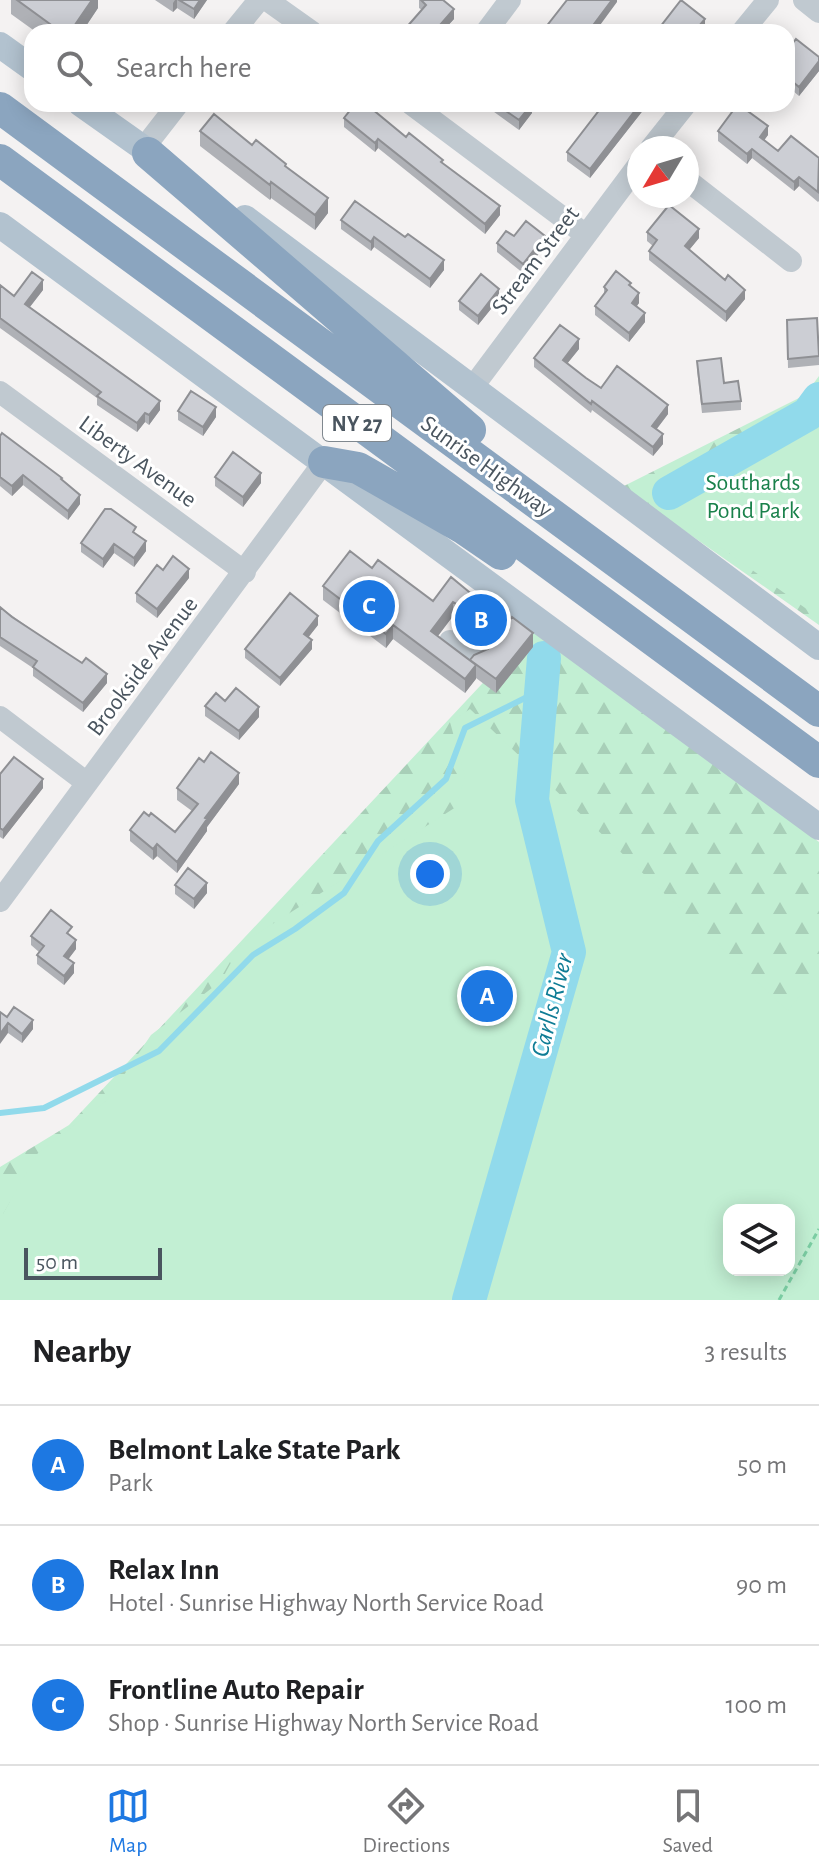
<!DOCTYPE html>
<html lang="en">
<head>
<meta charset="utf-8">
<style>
	:root { --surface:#fff; --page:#f2f2f2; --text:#202124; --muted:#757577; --line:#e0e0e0; --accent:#1d78e2 }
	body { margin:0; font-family:"Alegreya Sans",sans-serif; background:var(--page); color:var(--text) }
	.controls { position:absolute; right:24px; bottom:24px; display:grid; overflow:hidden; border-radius:16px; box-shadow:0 4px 20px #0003 }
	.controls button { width:72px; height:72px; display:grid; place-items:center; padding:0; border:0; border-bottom:2px solid var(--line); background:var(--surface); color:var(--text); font:40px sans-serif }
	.compass { position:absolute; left:627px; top:136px; width:72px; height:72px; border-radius:50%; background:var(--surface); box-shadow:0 4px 20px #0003; rotate:232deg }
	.scale { position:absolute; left:24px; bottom:20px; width:138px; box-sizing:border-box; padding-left:8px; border:4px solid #4a555f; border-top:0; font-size:22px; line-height:28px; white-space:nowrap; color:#4a555f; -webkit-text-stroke:6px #fff; paint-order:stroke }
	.you { position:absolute; left:430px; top:874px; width:28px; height:28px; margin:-20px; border:6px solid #fff; border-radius:50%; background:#1a73e8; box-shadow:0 0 0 12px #1a73e833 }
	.badge { display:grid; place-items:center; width:52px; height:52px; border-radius:50%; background:var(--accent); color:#fff; font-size:26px; font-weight:700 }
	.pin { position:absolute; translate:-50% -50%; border:4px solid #fff; box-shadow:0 2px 8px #0006 }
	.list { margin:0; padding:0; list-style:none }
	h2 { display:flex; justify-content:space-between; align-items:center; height:104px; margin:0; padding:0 32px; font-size:34px }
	h2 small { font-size:26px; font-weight:400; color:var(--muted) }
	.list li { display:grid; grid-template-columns:52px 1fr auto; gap:24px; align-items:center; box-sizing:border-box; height:120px; padding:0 32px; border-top:2px solid var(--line) }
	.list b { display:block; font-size:30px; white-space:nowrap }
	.list p { margin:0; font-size:26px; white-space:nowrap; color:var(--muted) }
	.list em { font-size:26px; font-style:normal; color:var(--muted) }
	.icon { flex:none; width:44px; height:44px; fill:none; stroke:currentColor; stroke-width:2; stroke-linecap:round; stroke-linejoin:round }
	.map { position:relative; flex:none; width:819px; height:1300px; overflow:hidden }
	.search { position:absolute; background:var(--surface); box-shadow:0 4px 20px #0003; left:24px; right:24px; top:24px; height:88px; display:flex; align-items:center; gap:20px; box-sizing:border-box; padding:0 28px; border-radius:24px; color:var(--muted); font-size:30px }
	.sheet { height:464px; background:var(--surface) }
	nav { display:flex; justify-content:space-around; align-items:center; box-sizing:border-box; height:112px; border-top:2px solid var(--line); background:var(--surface); font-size:22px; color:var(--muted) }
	nav a { display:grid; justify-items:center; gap:4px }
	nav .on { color:var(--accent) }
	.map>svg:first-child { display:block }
	.forest { fill:url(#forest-firs); fill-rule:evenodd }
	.park { fill:#c2efd3; fill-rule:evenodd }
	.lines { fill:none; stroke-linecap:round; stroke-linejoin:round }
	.stream { stroke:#91daeb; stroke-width:6 }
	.river { stroke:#91daeb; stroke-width:34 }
	.path { stroke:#7bcda3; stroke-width:3; stroke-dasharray:6 4; stroke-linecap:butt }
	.minor { stroke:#c0c9d0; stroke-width:22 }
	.major { stroke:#b2c2cf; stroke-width:26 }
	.highway { stroke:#8ba5bf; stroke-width:32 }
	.wall { fill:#afb1b6 }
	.shaded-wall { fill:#8f9094 }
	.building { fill:#ccced4; stroke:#8f9094; stroke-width:2 }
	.labels { text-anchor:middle; stroke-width:6; stroke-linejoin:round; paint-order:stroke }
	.shield { fill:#fff; stroke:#80888f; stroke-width:2 }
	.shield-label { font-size:22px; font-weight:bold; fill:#4a555f }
	.street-label { font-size:24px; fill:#4a555f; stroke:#fff }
	.park-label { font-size:24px; fill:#1a814b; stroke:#fff }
	.water-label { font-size:26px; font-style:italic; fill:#0f7c95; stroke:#fff }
</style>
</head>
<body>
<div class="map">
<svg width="819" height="1300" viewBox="0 0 819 1300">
	<defs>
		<pattern id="forest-firs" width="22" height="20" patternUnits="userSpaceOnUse" patternTransform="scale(2)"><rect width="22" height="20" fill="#c2efd3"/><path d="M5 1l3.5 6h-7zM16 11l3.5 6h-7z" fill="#a8cfb8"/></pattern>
	</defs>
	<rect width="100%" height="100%" fill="#f4f2f2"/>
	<path class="forest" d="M 819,376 L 819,625 L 622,487 L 805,395 Z
		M 538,624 L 819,842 L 819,1300 L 0,1300 L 0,1167 L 69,1125 ZM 729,1210 L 789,1210 L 789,1270 L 729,1270 Z"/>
	<path class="park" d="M 819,397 L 819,618 L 659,503 L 694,466 L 798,432 Z
		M 470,709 L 788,1011 L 819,970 L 819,1300 L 0,1300 L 0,1219 L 37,1154 L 107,1100 L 151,1035 L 221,981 L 241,944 L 456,807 L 465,777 L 450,722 ZM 729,1210 L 789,1210 L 789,1270 L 729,1270 Z"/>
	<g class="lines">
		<path class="stream" d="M 0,1113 L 44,1108 L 159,1051 L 253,955 L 295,929 L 344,893 L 378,841 L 446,779 L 465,728 L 541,690"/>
		<path class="river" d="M 669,493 L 808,414 L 819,399
			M 469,1300 L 569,952 L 532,800 L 544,658"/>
		<path class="path" d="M 779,1300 L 819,1229"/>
		<path class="minor" d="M 267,0 L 312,32
			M 804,0 L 819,12
			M 233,32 L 259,0
			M 486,32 L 510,0
			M 742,32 L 768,0
			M 411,104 L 586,235
			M 651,148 L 686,104
			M 143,149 L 178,104
			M 687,180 L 791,261
			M 472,388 L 639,164
			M 0,392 L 245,572
			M 450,641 L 470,655 L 477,654 L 515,603
			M 0,717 L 87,783
			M 0,901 L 324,462"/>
		<path class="major" d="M 0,45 L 32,68
			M 81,104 L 163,162
			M 245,218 L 819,647
			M 0,225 L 819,827"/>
		<path class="highway" d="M 0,108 L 819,711
			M 148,153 L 470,430
			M 0,160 L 819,762
			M 324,462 L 358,468 L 463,528 L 501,554"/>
	</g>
	<path class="wall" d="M 11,0 L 98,0 L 98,8 L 82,32 L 36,32 L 11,14 Z
		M 155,0 L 207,0 L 194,19 L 177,8 L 173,12 Z
		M 419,0 L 443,0 L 454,19 L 442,32 L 405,32 L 405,29 L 422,10 L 419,8 Z
		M 787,51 L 819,57 L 819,71 L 799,96 L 787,86 Z
		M 490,104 L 532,104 L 532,113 L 519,130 L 490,109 Z
		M 601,104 L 648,104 L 590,178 L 567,161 L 567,152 L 601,108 Z
		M 344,118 L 406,137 L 443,163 L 500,215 L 485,234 L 378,148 L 375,152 L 344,127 Z
		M 200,131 L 252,145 L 286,167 L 328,213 L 315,230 L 271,198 L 270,200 L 200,146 Z
		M 718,131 L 768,135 L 764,140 L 778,151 L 819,158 L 819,201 L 818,202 L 799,186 L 794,191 L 752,158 L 747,164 L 718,141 Z
		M 341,220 L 444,270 L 430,288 L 374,247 L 371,251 L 341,229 Z
		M 647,232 L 699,238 L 689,250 L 745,299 L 726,322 L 649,260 L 649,251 L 653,246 L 647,241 Z
		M 514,236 L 545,246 L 523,273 L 497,252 L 497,243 Z
		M 0,285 L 14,296 L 43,290 L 30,307 L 160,410 L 149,425 L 145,422 L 137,432 L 97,405 L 97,398 L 0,328 Z
		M 604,287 L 631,287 L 639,303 L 637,306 L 645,322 L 629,342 L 595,315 L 595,306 L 604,294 Z
		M 499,299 L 478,325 L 459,310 L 459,301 Z
		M 787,320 L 819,356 L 819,365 L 788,368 Z
		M 579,349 L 567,363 L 586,378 L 601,388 L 668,414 L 656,430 L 663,444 L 653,456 L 592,410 L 591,413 L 534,367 L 534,358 Z
		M 697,361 L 724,383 L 741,401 L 741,410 L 702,413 L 697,370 Z
		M 178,411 L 216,417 L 203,436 L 178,420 Z
		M 0,436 L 62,480 L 80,504 L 68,520 L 23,485 L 12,496 L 0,486 Z
		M 215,477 L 261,483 L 243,507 L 215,486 Z
		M 136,534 L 146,551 L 134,567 L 114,553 L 103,568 L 81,552 L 81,543 Z
		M 372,568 L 433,601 L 451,577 L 489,615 L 478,630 L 453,616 L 438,636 L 470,660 L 533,647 L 496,693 L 476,678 L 465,693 L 393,639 L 386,648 L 323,600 L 323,586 Z
		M 189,578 L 157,618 L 136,602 L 136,593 Z
		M 0,607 L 107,683 L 83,712 L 33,676 L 33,668 L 0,646 Z
		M 318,625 L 308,637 L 312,649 L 280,686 L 245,658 L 245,649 Z
		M 225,701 L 259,717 L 239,740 L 205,716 L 205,706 Z
		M 0,774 L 43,788 L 3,839 L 0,837 Z
		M 239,784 L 207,827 L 207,831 L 177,873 L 157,856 L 153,860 L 130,841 L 130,830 L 149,816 L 175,832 L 192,811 L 177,800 L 177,788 Z
		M 175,885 L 207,893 L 194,909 L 175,894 Z
		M 31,936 L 72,936 L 76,949 L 68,959 L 74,973 L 64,985 L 37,964 L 37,955 L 39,952 L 31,945 Z
		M 7,1017 L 33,1029 L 22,1043 L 8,1033 Z"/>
	<path class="shaded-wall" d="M 92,0 L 98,0 L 98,8 L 82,32 L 70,32 Z
		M 175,0 L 177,0 L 177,8 L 173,12 L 173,3 Z
		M 200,0 L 207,0 L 194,19 L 194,9 Z
		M 612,0 L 617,0 L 617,2 L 595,32 L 588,32 Z
		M 454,9 L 454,19 L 442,32 L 434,32 Z
		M 705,19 L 705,28 L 702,32 L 694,32 Z
		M 819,61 L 819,71 L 799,96 L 799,87 Z
		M 532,104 L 532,113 L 519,130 L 519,120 Z
		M 640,104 L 648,104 L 590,178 L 590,169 Z
		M 768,126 L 768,135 L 760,146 L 760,137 Z
		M 378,139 L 378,148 L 375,152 L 375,143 Z
		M 752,149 L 752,158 L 747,164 L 747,154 Z
		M 799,177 L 799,186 L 794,191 L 794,182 Z
		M 271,182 L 271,198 L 270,200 L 270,185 Z
		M 328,198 L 328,213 L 315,230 L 315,215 Z
		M 500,206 L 500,215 L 485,234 L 485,224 Z
		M 699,229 L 699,238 L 685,255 L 685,246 Z
		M 545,236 L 545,246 L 523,273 L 523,264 Z
		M 374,237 L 374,247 L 371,251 L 371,242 Z
		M 444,260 L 444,270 L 430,288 L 430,279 Z
		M 43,280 L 43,290 L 25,313 L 25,304 Z
		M 499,289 L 499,299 L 478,325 L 478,316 Z
		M 745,290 L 745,299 L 726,322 L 726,312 Z
		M 639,293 L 639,303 L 632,312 L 632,303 Z
		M 645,313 L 645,322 L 629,342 L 629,333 Z
		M 579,339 L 579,349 L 563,369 L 563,360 Z
		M 160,401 L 160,410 L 149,425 L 149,415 Z
		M 668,405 L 668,414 L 652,435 L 652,426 Z
		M 216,407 L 216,417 L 203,436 L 203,427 Z
		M 145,413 L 145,422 L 137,432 L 137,423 Z
		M 663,434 L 663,444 L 653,456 L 653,447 Z
		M 261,473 L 261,483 L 243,507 L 243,497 Z
		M 23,475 L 23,485 L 12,496 L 12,486 Z
		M 80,495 L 80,504 L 68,520 L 68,511 Z
		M 146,541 L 146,551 L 134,567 L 134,558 Z
		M 114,544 L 114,553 L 103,568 L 103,559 Z
		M 189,569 L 189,578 L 157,618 L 157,609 Z
		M 489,601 L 489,615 L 478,630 L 478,616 Z
		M 453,602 L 453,616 L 431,645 L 431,631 Z
		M 318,616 L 318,625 L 304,643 L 304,634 Z
		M 393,625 L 393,639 L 386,648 L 386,634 Z
		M 533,633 L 533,647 L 496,693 L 496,679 Z
		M 312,640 L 312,649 L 280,686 L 280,678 Z
		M 476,665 L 476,679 L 465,693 L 465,679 Z
		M 107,674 L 107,683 L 83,712 L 83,703 Z
		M 259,707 L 259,717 L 239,740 L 239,731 Z
		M 239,773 L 239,784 L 207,827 L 207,831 L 177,873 L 177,862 L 205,818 Z
		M 43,779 L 43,788 L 3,839 L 3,830 Z
		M 157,844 L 157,856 L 153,860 L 153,849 Z
		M 207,883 L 207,893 L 194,909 L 194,899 Z
		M 76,940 L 76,949 L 64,965 L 64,956 Z
		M 74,963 L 74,973 L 64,985 L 64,976 Z
		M 33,1020 L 33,1029 L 22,1043 L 22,1034 Z
		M 8,1023 L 8,1033 L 0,1044 L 0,1034 Z"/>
	<path class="building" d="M 17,0 L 92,0 L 70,32 L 61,32 Z
		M 179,0 L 200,0 L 194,9 Z
		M 421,0 L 443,0 L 454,9 L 434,32 L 408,32 L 405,29 L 426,5 Z
		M 567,0 L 612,0 L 588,32 L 542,32 Z
		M 681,0 L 705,19 L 694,32 L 659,32 L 657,31 Z
		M 796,39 L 819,57 L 819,61 L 799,87 L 787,77 L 787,51 Z
		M 355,104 L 366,104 L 406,137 L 409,133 L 443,160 L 441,162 L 500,206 L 485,224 L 378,139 L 375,143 L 344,118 Z
		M 496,104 L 532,104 L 519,120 Z
		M 604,104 L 640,104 L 590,169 L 567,152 Z
		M 738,104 L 768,126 L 760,137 L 778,151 L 791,136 L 819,158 L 818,192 L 799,177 L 794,182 L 752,149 L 747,154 L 718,131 Z
		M 214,114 L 252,145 L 256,140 L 286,164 L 285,166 L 328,198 L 315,215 L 271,182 L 270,185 L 200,131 Z
		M 355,201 L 405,237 L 408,234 L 444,260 L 430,279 L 374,237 L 371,242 L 341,220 Z
		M 669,205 L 699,229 L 685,246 L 725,280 L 728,275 L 745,290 L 726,312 L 649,251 L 657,240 L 647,232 Z
		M 526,221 L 545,236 L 523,264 L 497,243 L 506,231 L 514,236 Z
		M 616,271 L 631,283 L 629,285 L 639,293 L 632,303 L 645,313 L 629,333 L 595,306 L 607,290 L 604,287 Z
		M 32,272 L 43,280 L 25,304 L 160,401 L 149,415 L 145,413 L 137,423 L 97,396 L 101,392 L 0,318 L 0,285 L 14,296 Z
		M 481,274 L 499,289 L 478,316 L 459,301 Z
		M 817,318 L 819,356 L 788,359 L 787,320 Z
		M 560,325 L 579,339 L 563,360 L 586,378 L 601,388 L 617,366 L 668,405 L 652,426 L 663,434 L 653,447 L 592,401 L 591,404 L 534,358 Z
		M 721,358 L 724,383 L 738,381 L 741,401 L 702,404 L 697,361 Z
		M 191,391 L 216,407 L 203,427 L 178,411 Z
		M 2,433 L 62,478 L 61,479 L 80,495 L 68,511 L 23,475 L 12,486 L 0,477 L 0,436 Z
		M 233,452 L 261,473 L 243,497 L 215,477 Z
		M 105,509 L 111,509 L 136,527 L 133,532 L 146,541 L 134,558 L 114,544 L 103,559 L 81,543 Z
		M 350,551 L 372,568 L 378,560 L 433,601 L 451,577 L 480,601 L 484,597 L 489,601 L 478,616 L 453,602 L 431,631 L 476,665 L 465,679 L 393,625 L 386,634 L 323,586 Z
		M 173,556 L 189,569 L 157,609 L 136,593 L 157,565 L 163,570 Z
		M 290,593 L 318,616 L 304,634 L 312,640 L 280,678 L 245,649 Z
		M 0,607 L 12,617 L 82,663 L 86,658 L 107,674 L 83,703 L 33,667 L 37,661 L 0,637 Z
		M 512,617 L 533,633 L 496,679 L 470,660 L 474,655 L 488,649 Z
		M 236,688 L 259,707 L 239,731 L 205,706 L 216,693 L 225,701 Z
		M 211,752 L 239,773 L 205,818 L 207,819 L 177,862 L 157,844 L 153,849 L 130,830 L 144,812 L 149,816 L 151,813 L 175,832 L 198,804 L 177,788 L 199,758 L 204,762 Z
		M 14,757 L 43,779 L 3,830 L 0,828 L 0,774 Z
		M 188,868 L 207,883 L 194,899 L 175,885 Z
		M 51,910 L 72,927 L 67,933 L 76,940 L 64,956 L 74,963 L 64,976 L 37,955 L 44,946 L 31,936 Z
		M 14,1007 L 33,1020 L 22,1034 L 8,1023 L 0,1034 L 0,1012 L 7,1017 Z"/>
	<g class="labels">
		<rect class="shield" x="323" y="405" width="68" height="36" rx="6"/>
		<g class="shield-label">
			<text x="357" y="431">NY 27</text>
		</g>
		<g class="street-label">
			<text transform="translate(535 260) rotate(-53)" y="8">Stream Street</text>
			<text transform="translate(138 461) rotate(36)" y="8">Liberty Avenue</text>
			<text transform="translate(487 466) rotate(36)" y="8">Sunrise Highway</text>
			<text transform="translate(142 666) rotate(-53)" y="8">Brookside Avenue</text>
		</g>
		<g class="park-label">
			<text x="753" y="490">Southards<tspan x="753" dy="28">Pond Park</tspan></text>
		</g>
		<g class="water-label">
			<text transform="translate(551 1005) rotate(-76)" y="9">Carlls River</text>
		</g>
	</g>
</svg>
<div class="controls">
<button><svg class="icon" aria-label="layers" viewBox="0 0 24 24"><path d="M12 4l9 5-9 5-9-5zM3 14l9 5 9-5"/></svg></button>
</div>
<svg class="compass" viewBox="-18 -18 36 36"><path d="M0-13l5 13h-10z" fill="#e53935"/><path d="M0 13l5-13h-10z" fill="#757577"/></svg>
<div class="scale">50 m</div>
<div class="you"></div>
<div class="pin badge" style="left:487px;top:996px">A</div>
<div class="pin badge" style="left:481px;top:620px">B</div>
<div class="pin badge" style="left:369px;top:606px">C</div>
<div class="search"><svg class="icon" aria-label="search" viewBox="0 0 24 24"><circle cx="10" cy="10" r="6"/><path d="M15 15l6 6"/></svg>Search here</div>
</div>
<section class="sheet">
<h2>Nearby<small>3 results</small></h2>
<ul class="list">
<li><span class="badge">A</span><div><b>Belmont Lake State Park</b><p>Park</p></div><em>50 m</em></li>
<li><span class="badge">B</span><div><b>Relax Inn</b><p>Hotel · Sunrise Highway North Service Road</p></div><em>90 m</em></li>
<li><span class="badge">C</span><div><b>Frontline Auto Repair</b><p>Shop · Sunrise Highway North Service Road</p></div><em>100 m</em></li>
</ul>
</section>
<nav>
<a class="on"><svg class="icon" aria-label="map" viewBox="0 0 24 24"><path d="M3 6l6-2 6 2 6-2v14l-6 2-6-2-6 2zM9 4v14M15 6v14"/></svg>Map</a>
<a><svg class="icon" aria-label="directions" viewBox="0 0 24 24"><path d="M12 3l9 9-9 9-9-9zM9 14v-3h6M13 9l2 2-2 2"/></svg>Directions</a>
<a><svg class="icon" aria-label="saved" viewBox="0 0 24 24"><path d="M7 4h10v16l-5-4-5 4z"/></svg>Saved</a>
</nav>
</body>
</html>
